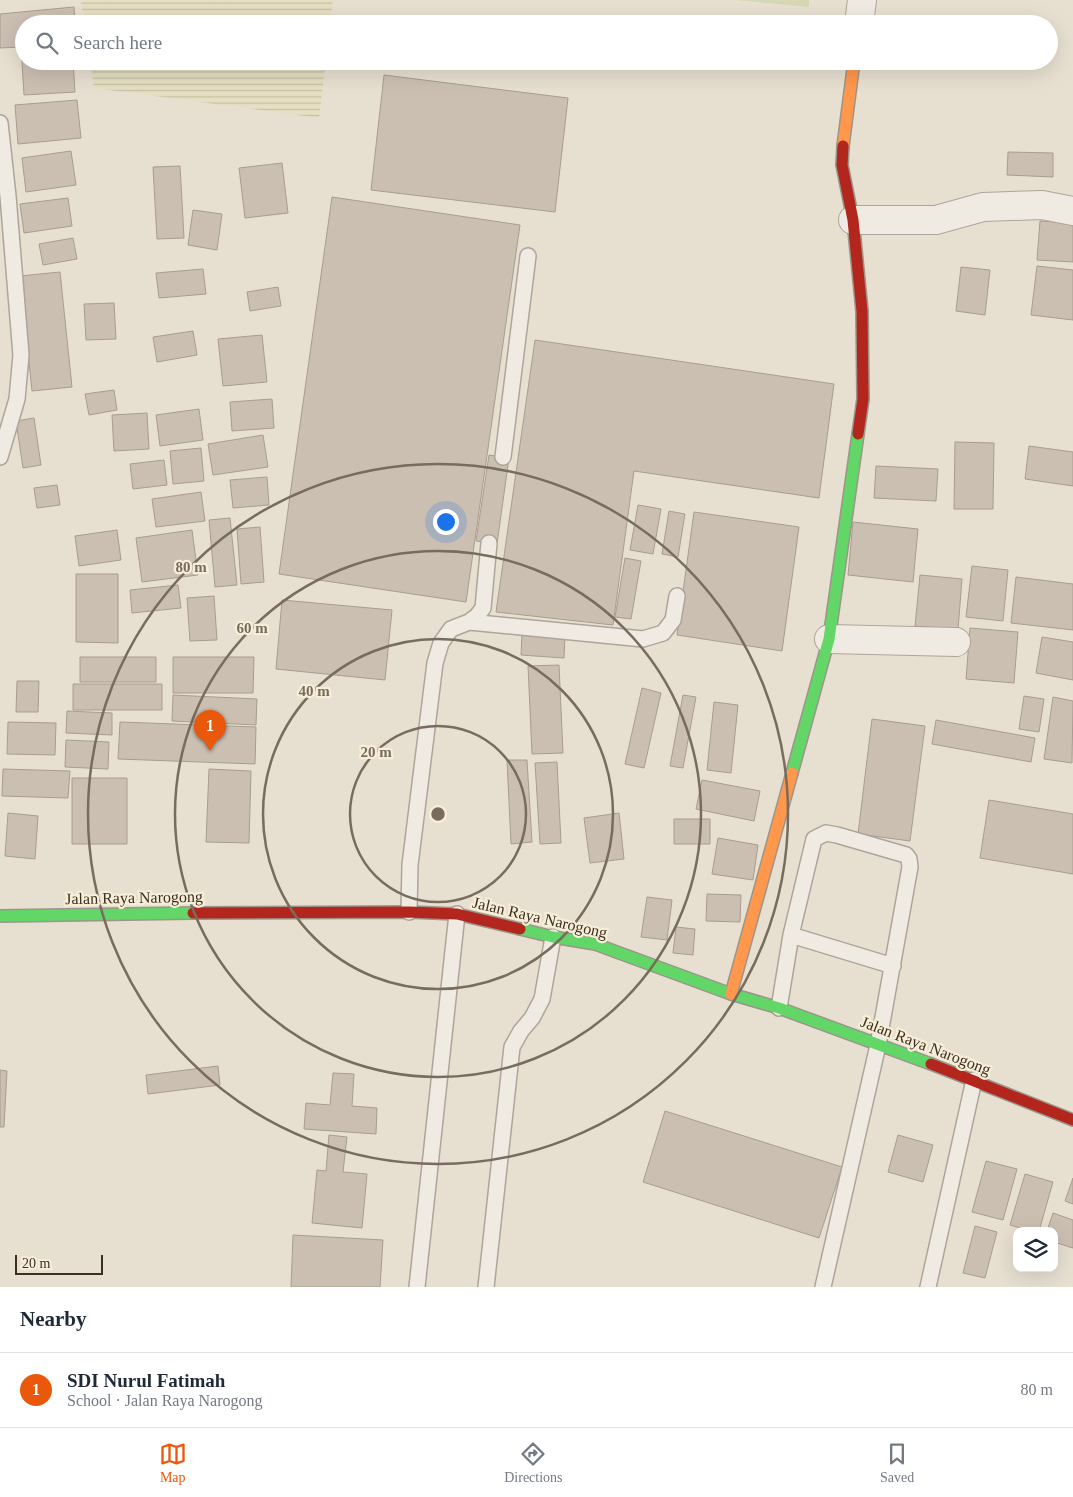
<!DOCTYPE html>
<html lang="en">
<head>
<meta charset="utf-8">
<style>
	:root { --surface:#fff; --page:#f6f6f7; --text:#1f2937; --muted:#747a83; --line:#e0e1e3; --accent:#ea580c }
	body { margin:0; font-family:"Times New Roman",serif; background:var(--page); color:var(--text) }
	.controls { position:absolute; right:15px; bottom:15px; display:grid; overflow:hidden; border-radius:10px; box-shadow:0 5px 20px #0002 }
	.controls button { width:45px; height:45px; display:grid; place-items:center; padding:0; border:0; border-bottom:1px solid var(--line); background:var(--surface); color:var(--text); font:25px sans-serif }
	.scale { position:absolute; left:15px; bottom:12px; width:88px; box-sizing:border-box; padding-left:5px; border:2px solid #3d2e20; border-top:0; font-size:14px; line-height:18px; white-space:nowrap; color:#3d2e20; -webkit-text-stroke:4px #f7eed8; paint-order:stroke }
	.you { position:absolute; left:445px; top:521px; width:18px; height:18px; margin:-12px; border:4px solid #fff; border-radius:50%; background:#1a73e8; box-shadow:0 0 0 8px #1a73e833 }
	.badge { display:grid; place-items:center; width:32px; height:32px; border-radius:50%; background:var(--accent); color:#fff; font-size:16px; font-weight:700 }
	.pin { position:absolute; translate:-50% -41px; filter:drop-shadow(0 1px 2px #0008) }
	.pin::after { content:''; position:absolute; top:26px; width:18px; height:15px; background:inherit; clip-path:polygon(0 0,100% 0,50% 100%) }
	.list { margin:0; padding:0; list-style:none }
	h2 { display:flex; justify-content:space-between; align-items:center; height:65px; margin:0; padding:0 20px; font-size:21px }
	h2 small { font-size:16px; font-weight:400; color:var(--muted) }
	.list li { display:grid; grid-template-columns:32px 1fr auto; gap:15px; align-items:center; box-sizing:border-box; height:75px; padding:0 20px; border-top:1px solid var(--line) }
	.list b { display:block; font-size:19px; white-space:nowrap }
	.list p { margin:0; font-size:16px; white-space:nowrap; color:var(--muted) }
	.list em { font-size:16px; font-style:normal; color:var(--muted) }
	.icon { flex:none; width:28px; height:28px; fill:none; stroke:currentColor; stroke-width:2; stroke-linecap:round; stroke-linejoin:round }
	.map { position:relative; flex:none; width:1073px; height:1287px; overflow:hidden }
	.search { position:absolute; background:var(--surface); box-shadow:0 5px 20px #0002; left:15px; right:15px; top:15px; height:55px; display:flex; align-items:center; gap:12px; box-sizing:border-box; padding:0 18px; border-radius:28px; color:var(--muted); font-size:19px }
	.sheet { height:140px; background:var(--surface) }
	nav { display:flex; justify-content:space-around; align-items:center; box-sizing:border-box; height:70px; border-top:1px solid var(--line); background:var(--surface); font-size:14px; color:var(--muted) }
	nav a { display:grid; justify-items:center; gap:2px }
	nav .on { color:var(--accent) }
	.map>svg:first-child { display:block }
	.farmland { fill:url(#farmland-rules) }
	.green { fill:#d6d7b3 }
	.building { fill:#cbbfb2; stroke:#a89c90 }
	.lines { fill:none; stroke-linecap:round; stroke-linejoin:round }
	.lane-casing { stroke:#ada599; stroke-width:18 }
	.street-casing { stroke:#ada599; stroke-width:30 }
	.fast-casing { stroke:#9c958a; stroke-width:14 }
	.slow-casing { stroke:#9c958a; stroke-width:14 }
	.jam-casing { stroke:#9c958a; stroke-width:14 }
	.lane { stroke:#efebe3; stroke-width:15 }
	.street { stroke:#efebe3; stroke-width:28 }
	.fast { stroke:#63d668; stroke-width:11 }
	.slow { stroke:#ff974d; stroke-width:11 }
	.jam { stroke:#b3261e; stroke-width:11 }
	.ring { fill:none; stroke:#786c5e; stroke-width:2.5 }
	.labels { text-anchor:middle; stroke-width:4.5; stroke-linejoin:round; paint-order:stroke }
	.street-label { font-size:16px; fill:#3d2e20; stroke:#f7eed8 }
	.centre { fill:#786c5e; stroke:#f7eed8; stroke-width:2.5 }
	.ring-label { font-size:15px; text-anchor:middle; font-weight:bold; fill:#786c5e; stroke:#f7eed8; stroke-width:4.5; stroke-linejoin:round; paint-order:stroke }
</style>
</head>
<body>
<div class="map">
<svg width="1073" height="1287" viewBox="0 0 1073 1287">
	<defs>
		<pattern id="farmland-rules" width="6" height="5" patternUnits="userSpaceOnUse" patternTransform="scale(1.25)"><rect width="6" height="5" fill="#e6dfc2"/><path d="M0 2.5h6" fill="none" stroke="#c6c0a6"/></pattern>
	</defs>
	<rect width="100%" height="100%" fill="#e7e0d1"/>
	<path class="farmland" d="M 81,0 L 333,0 L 330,24 L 84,24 Z
		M 90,61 L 326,61 L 319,118 L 94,88 Z"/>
	<path class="green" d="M 736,0 L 809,0 L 809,7 Z"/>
	<path class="building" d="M 74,7 L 75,24 L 24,24 L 24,61 L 73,61 L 75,92 L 24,95 L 21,47 L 0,48 L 0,14 Z
		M 384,75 L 568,98 L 555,212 L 371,190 Z
		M 77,100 L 81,138 L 18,144 L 15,105 Z
		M 71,151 L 76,185 L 26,192 L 22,158 Z
		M 1008,152 L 1053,153 L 1053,177 L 1007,175 Z
		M 282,163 L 288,213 L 245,218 L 239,168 Z
		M 180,166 L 184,238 L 157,239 L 153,167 Z
		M 332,197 L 520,225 L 466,602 L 279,574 Z
		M 68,198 L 72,226 L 24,233 L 20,204 Z
		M 193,210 L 222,214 L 217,250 L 188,245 Z
		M 1040,221 L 1073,223 L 1073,262 L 1037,260 Z
		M 73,238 L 77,259 L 43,265 L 39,244 Z
		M 1037,266 L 1073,270 L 1073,320 L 1031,315 Z
		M 961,267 L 990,270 L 985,315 L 956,311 Z
		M 203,269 L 206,294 L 159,298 L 156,273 Z
		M 60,272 L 72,387 L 32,391 L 20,276 Z
		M 278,287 L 281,306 L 250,311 L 247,292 Z
		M 114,303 L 116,339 L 86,340 L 84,304 Z
		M 193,331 L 197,355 L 157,362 L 153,337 Z
		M 262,335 L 267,382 L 223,386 L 218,339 Z
		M 535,340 L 834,384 L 819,498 L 634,471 L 613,625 L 496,612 Z
		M 114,390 L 117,410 L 89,415 L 85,394 Z
		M 272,399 L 274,428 L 232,431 L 230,402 Z
		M 199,409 L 203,440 L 160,446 L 156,415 Z
		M 147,413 L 149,449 L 114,451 L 112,415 Z
		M 34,418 L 41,465 L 23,468 L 16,421 Z
		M 263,435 L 268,467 L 213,475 L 208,444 Z
		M 955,442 L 994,443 L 993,509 L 954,509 Z
		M 1029,446 L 1073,452 L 1073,486 L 1025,479 Z
		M 201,448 L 204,481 L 173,484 L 170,451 Z
		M 489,455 L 509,458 L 497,544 L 476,541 Z
		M 164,460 L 167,485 L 133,489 L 130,464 Z
		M 876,466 L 938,469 L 936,501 L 874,498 Z
		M 267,477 L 269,505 L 233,508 L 230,480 Z
		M 57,485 L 60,505 L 37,508 L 34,488 Z
		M 201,492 L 205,521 L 156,527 L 152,499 Z
		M 638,505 L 661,509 L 653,554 L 630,550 Z
		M 669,511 L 685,514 L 678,557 L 662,554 Z
		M 694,512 L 799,527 L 782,651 L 677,635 Z
		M 230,518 L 237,585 L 215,587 L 209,520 Z
		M 853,522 L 918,529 L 913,582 L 848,575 Z
		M 260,527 L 264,582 L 241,584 L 237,529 Z
		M 117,530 L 121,560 L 79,566 L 75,536 Z
		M 192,530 L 198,575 L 142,582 L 136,538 Z
		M 625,558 L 641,561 L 631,619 L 615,617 Z
		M 972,566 L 1008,570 L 1003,621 L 966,617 Z
		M 76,574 L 118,574 L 118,643 L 76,642 Z
		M 920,575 L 962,579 L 958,630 L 915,626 Z
		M 1016,577 L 1073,584 L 1073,630 L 1011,623 Z
		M 178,585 L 181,608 L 132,613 L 130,590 Z
		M 214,596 L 217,640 L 190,641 L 187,598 Z
		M 282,600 L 392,610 L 385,680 L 276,669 Z
		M 970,628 L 1018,632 L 1014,683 L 966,679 Z
		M 522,633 L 565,635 L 564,658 L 521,655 Z
		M 1042,637 L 1073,642 L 1073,680 L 1036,673 Z
		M 80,657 L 156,657 L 156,682 L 80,682 Z
		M 173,657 L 254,657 L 253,693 L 173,693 Z
		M 559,665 L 563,753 L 532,754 L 528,666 Z
		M 17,681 L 39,681 L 38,712 L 16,712 Z
		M 73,684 L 162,684 L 162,710 L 73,710 Z
		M 642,688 L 661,693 L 644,768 L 625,764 Z
		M 173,695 L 257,699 L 256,725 L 172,721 Z
		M 683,695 L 696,697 L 683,768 L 670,766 Z
		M 1024,696 L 1044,699 L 1039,732 L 1019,729 Z
		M 1053,697 L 1073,701 L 1072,763 L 1044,759 Z
		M 714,702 L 738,705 L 731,773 L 707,770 Z
		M 67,711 L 112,713 L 112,735 L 66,733 Z
		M 872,719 L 925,726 L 910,841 L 858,834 Z
		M 936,720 L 1035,738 L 1031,762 L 932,744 Z
		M 8,722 L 56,723 L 55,755 L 7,754 Z
		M 120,722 L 256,727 L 255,764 L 118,759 Z
		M 66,740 L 109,742 L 108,769 L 65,767 Z
		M 507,760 L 527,760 L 532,842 L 511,844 Z
		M 557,762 L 561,843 L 540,844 L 535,763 Z
		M 3,769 L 70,771 L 68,798 L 2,796 Z
		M 209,769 L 251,771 L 249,843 L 206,842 Z
		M 72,778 L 127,778 L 127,844 L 72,844 Z
		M 702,780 L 760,791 L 754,821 L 696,809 Z
		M 989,800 L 1073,814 L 1073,874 L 980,858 Z
		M 8,813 L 38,816 L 35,859 L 5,856 Z
		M 619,813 L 624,859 L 590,863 L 584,818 Z
		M 674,819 L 710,819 L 710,844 L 674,844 Z
		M 718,838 L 758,845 L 753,880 L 712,874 Z
		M 707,894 L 741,895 L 740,922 L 706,921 Z
		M 647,897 L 672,900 L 667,940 L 641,937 Z
		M 676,927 L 695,929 L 693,955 L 673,953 Z
		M 218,1066 L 220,1085 L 148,1094 L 146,1075 Z
		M 0,1070 L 7,1071 L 4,1127 L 0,1127 Z
		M 333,1073 L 354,1074 L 352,1106 L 377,1108 L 376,1134 L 304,1129 L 306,1103 L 330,1105 Z
		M 665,1111 L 842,1167 L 819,1238 L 643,1182 Z
		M 329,1135 L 347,1137 L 343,1172 L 367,1174 L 362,1228 L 312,1223 L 317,1170 L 326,1171 Z
		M 898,1135 L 933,1145 L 923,1182 L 888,1172 Z
		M 986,1161 L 1017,1169 L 1003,1220 L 972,1212 Z
		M 1025,1174 L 1053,1182 L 1039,1231 L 1031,1231 L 1010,1225 Z
		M 1073,1178 L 1073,1204 L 1065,1201 Z
		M 1053,1213 L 1073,1220 L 1073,1248 L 1054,1242 L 1054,1231 L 1047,1231 Z
		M 975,1226 L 997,1232 L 985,1278 L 963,1273 Z
		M 293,1235 L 383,1240 L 380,1287 L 291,1287 Z"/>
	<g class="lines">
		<defs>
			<path id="lane" d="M 0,123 L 8,196 L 21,355 L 17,399 L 0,457
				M 503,457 L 528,256
				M 469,622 L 643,639 L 663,633 L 673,620 L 677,596
				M 409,912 L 410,865 L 435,663 L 441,643 L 451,629 L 469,622 L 477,616 L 483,608 L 489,543
				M 791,935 L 893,966
				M 779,1008 L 791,935 L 814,839 L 826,833 L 837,835 L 906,855 L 909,859 L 910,867 L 878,1045 L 823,1287
				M 417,1287 L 457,914
				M 486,1287 L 512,1047 L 521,1031 L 532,1018 L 542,999 L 553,937
				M 928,1287 L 974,1080"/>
			<path id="street" d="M 859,24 L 862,0
				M 853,220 L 936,220 L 983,207 L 1042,205 L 1073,211
				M 829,639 L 956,642"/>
			<path id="fast" d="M 792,773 L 829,639 L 858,434
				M 0,916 L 193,913
				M 520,929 L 553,937 L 595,944 L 731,994 L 779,1008 L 931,1064"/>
			<path id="slow" d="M 843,146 L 854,61
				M 731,994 L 792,773"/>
			<path id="jam" d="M 843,146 L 842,165 L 853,220 L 862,311 L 863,399 L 858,434
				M 193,913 L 409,912 L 457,914 L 520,929
				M 931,1064 L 1073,1120"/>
		</defs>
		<use href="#lane" class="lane-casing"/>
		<use href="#street" class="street-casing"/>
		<use href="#fast" class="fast-casing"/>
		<use href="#slow" class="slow-casing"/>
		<use href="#jam" class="jam-casing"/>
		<use href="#lane" class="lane"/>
		<use href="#street" class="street"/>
		<use href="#fast" class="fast"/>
		<use href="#slow" class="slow"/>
		<use href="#jam" class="jam"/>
	</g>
	<g class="ring">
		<circle cx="438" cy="814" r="88"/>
		<circle cx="438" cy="814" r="175"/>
		<circle cx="438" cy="814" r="263"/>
		<circle cx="438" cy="814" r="350"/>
	</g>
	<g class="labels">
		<g class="street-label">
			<text transform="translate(134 897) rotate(-1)" y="6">Jalan Raya Narogong</text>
			<text transform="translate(540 917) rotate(13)" y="6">Jalan Raya Narogong</text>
			<text transform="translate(926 1045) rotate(21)" y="6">Jalan Raya Narogong</text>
		</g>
	</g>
	<circle cx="438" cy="814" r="8" class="centre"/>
	<g class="ring-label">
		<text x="191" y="572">80 m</text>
		<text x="252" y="633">60 m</text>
		<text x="314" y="696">40 m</text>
		<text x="376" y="757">20 m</text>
	</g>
</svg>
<div class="controls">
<button><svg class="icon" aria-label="layers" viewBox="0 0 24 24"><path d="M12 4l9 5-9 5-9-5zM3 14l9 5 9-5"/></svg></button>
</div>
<div class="scale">20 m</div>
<div class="you"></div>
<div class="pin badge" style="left:210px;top:751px">1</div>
<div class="search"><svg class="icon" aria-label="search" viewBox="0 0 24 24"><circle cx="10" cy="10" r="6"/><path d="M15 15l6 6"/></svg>Search here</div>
</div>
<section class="sheet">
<h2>Nearby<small></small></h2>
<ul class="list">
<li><span class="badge">1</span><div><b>SDI Nurul Fatimah</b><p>School · Jalan Raya Narogong</p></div><em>80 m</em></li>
</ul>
</section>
<nav>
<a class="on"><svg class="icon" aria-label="map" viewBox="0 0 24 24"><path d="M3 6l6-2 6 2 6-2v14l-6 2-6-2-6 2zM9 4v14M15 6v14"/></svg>Map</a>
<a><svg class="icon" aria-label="directions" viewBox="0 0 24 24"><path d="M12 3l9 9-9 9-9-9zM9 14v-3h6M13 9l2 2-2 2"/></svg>Directions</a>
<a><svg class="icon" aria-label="saved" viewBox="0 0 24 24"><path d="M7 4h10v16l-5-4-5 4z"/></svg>Saved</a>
</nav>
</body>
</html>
